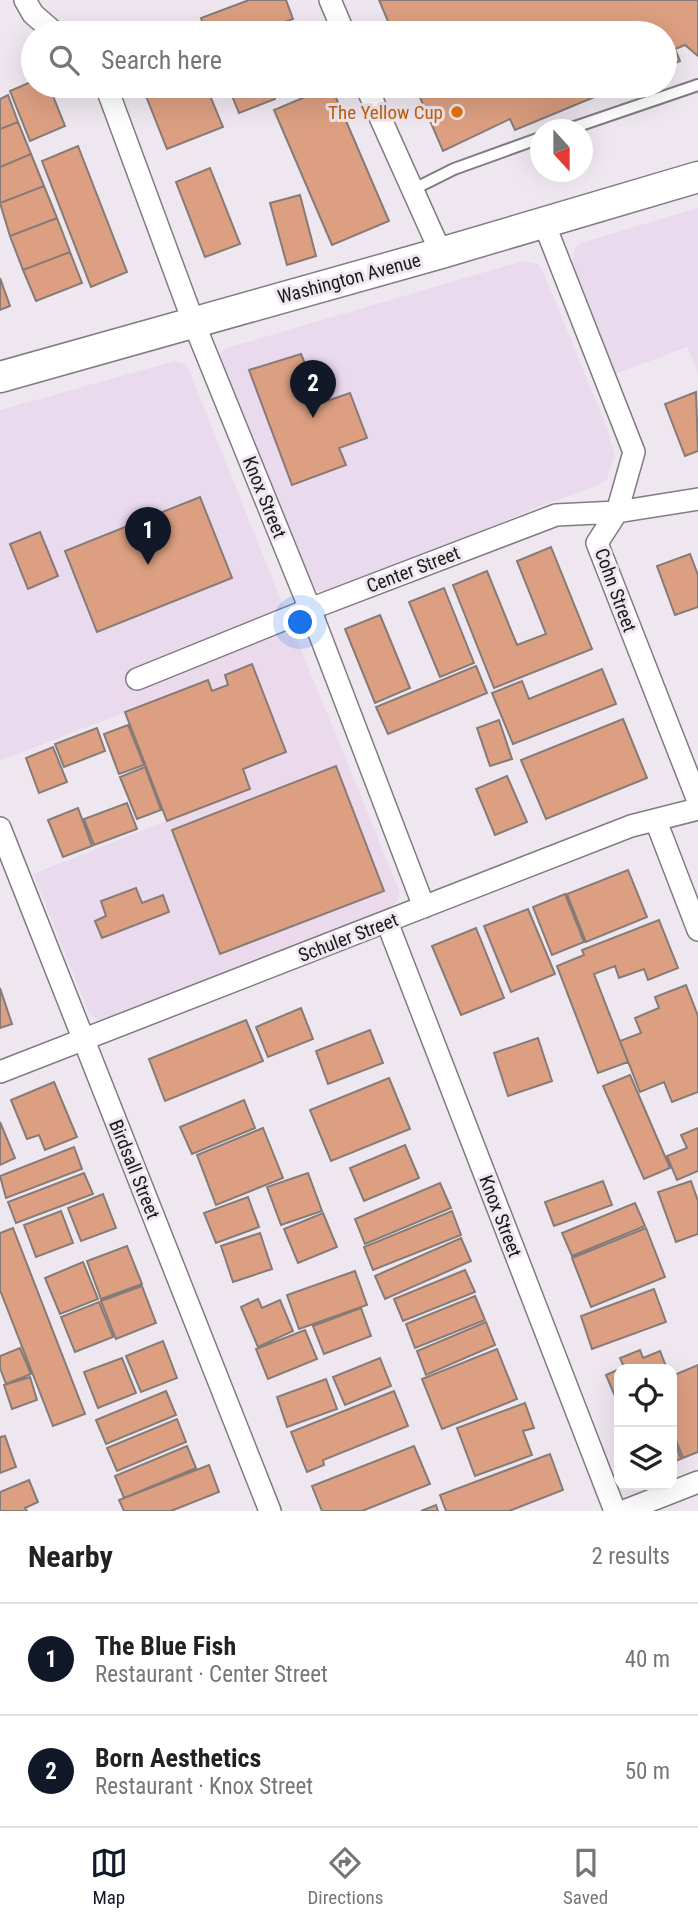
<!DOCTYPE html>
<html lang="en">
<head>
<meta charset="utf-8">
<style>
	:root { --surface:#fff; --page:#f2f2f2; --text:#222; --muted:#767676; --line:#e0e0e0; --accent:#111827 }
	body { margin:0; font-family:"Roboto Condensed",sans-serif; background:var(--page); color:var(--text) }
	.controls { position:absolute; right:21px; bottom:21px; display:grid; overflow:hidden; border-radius:14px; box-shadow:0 7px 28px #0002 }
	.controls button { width:63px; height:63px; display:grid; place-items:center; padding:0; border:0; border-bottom:2px solid var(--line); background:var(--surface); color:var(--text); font:35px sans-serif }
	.compass { position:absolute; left:530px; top:119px; width:63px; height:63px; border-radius:50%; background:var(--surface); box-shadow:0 7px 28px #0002; rotate:159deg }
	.you { position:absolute; left:301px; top:623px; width:24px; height:24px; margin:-18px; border:5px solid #fff; border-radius:50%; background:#1a73e8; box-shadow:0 0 0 10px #1a73e833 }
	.badge { display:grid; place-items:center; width:46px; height:46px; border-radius:50%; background:var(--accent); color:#fff; font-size:23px; font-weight:700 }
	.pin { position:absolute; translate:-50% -58px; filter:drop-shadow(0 2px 4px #0008) }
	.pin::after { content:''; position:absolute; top:37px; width:24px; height:21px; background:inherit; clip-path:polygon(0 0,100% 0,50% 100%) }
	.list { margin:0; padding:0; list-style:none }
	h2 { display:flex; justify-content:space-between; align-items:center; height:91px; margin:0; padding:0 28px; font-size:30px }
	h2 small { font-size:23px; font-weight:400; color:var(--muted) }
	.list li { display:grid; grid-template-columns:46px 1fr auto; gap:21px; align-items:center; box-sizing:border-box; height:112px; padding:0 28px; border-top:2px solid var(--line) }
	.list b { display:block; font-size:26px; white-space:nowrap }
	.list p { margin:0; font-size:23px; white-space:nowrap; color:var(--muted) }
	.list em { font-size:23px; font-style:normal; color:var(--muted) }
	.icon { flex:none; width:38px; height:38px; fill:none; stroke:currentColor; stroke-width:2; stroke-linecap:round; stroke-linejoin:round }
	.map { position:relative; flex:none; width:698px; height:1511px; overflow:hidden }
	.search { position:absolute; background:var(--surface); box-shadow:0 7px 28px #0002; left:21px; right:21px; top:21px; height:77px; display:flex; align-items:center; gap:18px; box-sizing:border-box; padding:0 24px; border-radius:38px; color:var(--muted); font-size:26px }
	.sheet { height:315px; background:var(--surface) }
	nav { display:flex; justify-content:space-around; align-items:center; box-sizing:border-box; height:98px; border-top:2px solid var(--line); background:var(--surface); font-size:19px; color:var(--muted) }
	nav a { display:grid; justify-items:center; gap:4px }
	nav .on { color:var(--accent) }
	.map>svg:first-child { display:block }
	.commercial { fill:#e9daed }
	.industrial { fill:#eadaec }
	.building { fill:#dc9f81; stroke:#867b77; stroke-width:2 }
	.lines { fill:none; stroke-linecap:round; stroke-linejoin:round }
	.service-casing { stroke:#827b83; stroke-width:14 }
	.minor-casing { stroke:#827b83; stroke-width:24 }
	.secondary-casing { stroke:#827b83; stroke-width:33 }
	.service { stroke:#fff; stroke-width:10 }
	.minor { stroke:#fff; stroke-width:21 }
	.secondary { stroke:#fff; stroke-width:30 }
	.food-dot { fill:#e8710a; stroke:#efe7f0; stroke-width:2.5 }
	.labels { text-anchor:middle; stroke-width:6; stroke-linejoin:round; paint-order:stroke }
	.food-label { font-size:19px; fill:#c56008; stroke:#efe7f0; text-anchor:end }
	.street-label { font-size:19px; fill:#1b191c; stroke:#efe7f0 }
</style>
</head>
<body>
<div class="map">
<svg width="698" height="1511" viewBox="0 0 698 1511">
	<rect width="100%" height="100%" fill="#efe7f0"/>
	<path class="commercial" d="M 698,208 L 698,372 L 687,347 L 613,375 L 572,263 L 575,248 L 581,243 Z
		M 523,261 L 538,264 L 543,271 L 607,428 L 615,456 L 607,479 L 599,485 L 530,510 L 424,556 L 329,591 L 312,590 L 218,361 L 221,352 L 227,348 Z
		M 175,361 L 186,365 L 190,372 L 282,603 L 109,672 L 125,712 L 0,761 L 0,410 Z
		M 167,821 L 227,970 L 104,1021 L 95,1018 L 89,1013 L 33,874 Z"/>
	<path class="industrial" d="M 282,603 L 400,892 L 397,902 L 390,907 L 227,970 L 108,672 Z"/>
	<path class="building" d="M 249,0 L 286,0 L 293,19 L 255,33 L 207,33 L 201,18 Z
		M 379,0 L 698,0 L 698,56 L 685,45 L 675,49 L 680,61 L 665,68 L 665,33 L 393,33 Z
		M 183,27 L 185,33 L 168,33 Z
		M 33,81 L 33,86 L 49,86 L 65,126 L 30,141 L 10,91 Z
		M 142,86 L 206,86 L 223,127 L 167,149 Z
		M 228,86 L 292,86 L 273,93 L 275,99 L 239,113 Z
		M 331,86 L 389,221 L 332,245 L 274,110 Z
		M 415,86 L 621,86 L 515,130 L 510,119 L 443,151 Z
		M 8,95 L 18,122 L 0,129 L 0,99 Z
		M 18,122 L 31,154 L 0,167 L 0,129 Z
		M 78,146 L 127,272 L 91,287 L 42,161 Z
		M 31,154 L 44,186 L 0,203 L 0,167 Z
		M 210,168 L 240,244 L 205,257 L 176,182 Z
		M 44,186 L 57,218 L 10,236 L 0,203 Z
		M 300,195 L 316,256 L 287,265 L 270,203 Z
		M 57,218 L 70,252 L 23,270 L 10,236 Z
		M 70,252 L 82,283 L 36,301 L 23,270 Z
		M 0,278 L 10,306 L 0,310 Z
		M 301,354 L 321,403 L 350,393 L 367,438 L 339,448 L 346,465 L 292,485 L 249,370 Z
		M 696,392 L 698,451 L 685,456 L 665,404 Z
		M 200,497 L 232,578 L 97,632 L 65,551 Z
		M 40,532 L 58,576 L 28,589 L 10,544 Z
		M 551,547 L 592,649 L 494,688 L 453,585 L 487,571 L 517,645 L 546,634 L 517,561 Z
		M 690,554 L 698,575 L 698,607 L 675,615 L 657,566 Z
		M 444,588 L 474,663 L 440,677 L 409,602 Z
		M 380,615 L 410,688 L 375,703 L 345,629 Z
		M 252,664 L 286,752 L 243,769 L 250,789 L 167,821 L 125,712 L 208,680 L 212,691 L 228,685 L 225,675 Z
		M 476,666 L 487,693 L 388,734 L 376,707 Z
		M 602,669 L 616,704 L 513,744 L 492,693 L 522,681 L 529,699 Z
		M 623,719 L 647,778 L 546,819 L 521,760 Z
		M 499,720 L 512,759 L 490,766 L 477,728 Z
		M 128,725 L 144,765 L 119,774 L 104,734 Z
		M 97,728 L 105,751 L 64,767 L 55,744 Z
		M 53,747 L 67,782 L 39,793 L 26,758 Z
		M 336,766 L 384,891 L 220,954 L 172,830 Z
		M 145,767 L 161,810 L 137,819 L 120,777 Z
		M 507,776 L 527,822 L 495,835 L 476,789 Z
		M 127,803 L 137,829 L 94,845 L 84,819 Z
		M 78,808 L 92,846 L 63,857 L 48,820 Z
		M 628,870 L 647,917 L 586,942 L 567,894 Z
		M 136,888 L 142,903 L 163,895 L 169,912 L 102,938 L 95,921 L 106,916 L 101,901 Z
		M 565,894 L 584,942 L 552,955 L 533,907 Z
		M 528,909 L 555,974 L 511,992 L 484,926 Z
		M 659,920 L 678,968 L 648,980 L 644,969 L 619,978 L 615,966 L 594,974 L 628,1062 L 598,1073 L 557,966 L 584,955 L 582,950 Z
		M 476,928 L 504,998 L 461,1015 L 432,946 Z
		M 686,985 L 698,1016 L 698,1092 L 672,1102 L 664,1082 L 640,1092 L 620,1041 L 641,1033 L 635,1018 L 659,1008 L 655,997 Z
		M 0,988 L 12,1024 L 0,1028 Z
		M 301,1008 L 313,1039 L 268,1057 L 256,1027 Z
		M 246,1020 L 263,1061 L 165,1101 L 149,1059 Z
		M 370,1030 L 383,1063 L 328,1084 L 316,1051 Z
		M 538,1038 L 552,1081 L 508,1096 L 494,1053 Z
		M 630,1075 L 670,1168 L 644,1179 L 603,1086 Z
		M 389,1078 L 410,1129 L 331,1161 L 310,1110 Z
		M 54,1082 L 77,1137 L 45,1150 L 39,1135 L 27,1139 L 11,1100 Z
		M 244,1100 L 255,1128 L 192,1154 L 180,1127 Z
		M 0,1122 L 15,1158 L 0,1165 Z
		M 263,1128 L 283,1178 L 216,1205 L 197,1155 Z
		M 698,1128 L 698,1171 L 677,1180 L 667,1156 L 687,1148 L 681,1135 Z
		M 405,1145 L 419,1178 L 364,1201 L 350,1168 Z
		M 74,1147 L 82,1169 L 6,1198 L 0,1176 Z
		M 84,1173 L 93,1194 L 16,1223 L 8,1202 Z
		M 308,1173 L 322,1211 L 281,1225 L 267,1187 Z
		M 603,1181 L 612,1205 L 554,1226 L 545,1202 Z
		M 691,1181 L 698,1201 L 698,1234 L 676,1242 L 658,1192 Z
		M 440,1183 L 451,1208 L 365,1244 L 355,1219 Z
		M 103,1194 L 116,1228 L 81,1241 L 68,1208 Z
		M 248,1197 L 259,1227 L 216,1243 L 204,1213 Z
		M 635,1203 L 645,1226 L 572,1256 L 562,1233 Z
		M 61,1211 L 73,1243 L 36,1257 L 24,1225 Z
		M 452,1211 L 461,1235 L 373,1270 L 364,1247 Z
		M 323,1213 L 337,1247 L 298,1263 L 284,1229 Z
		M 13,1228 L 85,1414 L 53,1426 L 0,1290 L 0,1233 Z
		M 646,1228 L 665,1277 L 591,1307 L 572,1258 Z
		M 260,1233 L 272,1269 L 233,1282 L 221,1246 Z
		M 461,1238 L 471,1261 L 385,1299 L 375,1276 Z
		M 127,1246 L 142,1284 L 101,1299 L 87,1261 Z
		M 83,1262 L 98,1299 L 60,1314 L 45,1278 Z
		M 465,1270 L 475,1292 L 403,1321 L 394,1299 Z
		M 355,1271 L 367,1305 L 299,1329 L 287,1295 Z
		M 142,1286 L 156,1323 L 116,1339 L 101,1301 Z
		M 654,1289 L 666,1322 L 592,1349 L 581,1316 Z
		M 475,1296 L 485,1320 L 415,1348 L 406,1324 Z
		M 258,1299 L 262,1308 L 280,1300 L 293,1331 L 258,1347 L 241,1307 Z
		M 99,1302 L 113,1337 L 75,1352 L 61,1317 Z
		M 361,1308 L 371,1336 L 324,1354 L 313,1326 Z
		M 486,1322 L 495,1345 L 426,1375 L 417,1351 Z
		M 305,1330 L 317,1359 L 268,1379 L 256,1349 Z
		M 163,1341 L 177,1378 L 141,1392 L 126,1356 Z
		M 20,1348 L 31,1374 L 6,1384 L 0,1368 L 0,1356 Z
		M 497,1349 L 517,1399 L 442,1429 L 422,1379 Z
		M 640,1350 L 643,1358 L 660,1351 L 667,1369 L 619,1369 L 619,1392 L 614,1394 L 606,1375 L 624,1367 L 620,1358 Z
		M 122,1358 L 136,1393 L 98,1408 L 84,1372 Z
		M 380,1358 L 391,1386 L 345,1405 L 333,1377 Z
		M 698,1365 L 698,1452 L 683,1458 L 672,1430 L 672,1376 Z
		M 30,1377 L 37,1400 L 12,1409 L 4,1385 Z
		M 326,1379 L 337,1409 L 287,1427 L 277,1397 Z
		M 166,1391 L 176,1415 L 106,1444 L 96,1420 Z
		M 394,1391 L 408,1426 L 323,1460 L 324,1465 L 307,1472 L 291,1432 Z
		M 525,1403 L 534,1428 L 523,1431 L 532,1455 L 475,1476 L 457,1428 Z
		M 177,1419 L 186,1442 L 117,1471 L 107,1448 Z
		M 672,1435 L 681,1459 L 672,1462 Z
		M 5,1436 L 16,1467 L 0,1473 L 0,1437 Z
		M 187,1446 L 196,1468 L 124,1498 L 115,1476 Z
		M 414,1446 L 430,1484 L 362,1511 L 322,1511 L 312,1486 Z
		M 550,1454 L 563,1490 L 509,1511 L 446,1511 L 440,1495 Z
		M 209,1465 L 219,1492 L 171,1511 L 124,1511 L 119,1500 Z
		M 29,1480 L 38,1502 L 25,1508 L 27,1511 L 0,1511 L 0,1492 Z
		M 436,1505 L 438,1511 L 421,1511 Z"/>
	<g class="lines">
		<defs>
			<path id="service" d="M 566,130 L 698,85
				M 412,190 L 454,169 L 540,138"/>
			<path id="minor" d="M 25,0 L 33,14 L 55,33
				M 330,0 L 344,33
				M 106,86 L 193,321 L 310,609 L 424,907
				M 366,86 L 441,253
				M 544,223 L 634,452 L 617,512 L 597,543 L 698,801
				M 137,679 L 310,609 L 556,515 L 617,512 L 698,499
				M 656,821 L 698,930
				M 0,828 L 270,1511
				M 387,922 L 615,1511
				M 0,1072 L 631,826 L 698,809
				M 624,1511 L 698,1482"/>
			<path id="secondary" d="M 0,377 L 441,253 L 698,177"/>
		</defs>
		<use href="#service" class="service-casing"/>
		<use href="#minor" class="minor-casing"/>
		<use href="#secondary" class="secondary-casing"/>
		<use href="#service" class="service"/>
		<use href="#minor" class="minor"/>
		<use href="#secondary" class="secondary"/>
	</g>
	<circle class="food-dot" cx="457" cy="112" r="7"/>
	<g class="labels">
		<g class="food-label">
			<text x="443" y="119">The Yellow Cup</text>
		</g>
		<g class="street-label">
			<text transform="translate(349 278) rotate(-15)" y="7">Washington Avenue</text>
			<text transform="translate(265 497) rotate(68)" y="7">Knox Street</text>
			<text transform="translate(413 569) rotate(-21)" y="7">Center Street</text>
			<text transform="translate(616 590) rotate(70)" y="7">Cohn Street</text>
			<text transform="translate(348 937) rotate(-21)" y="7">Schuler Street</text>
			<text transform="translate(135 1169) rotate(68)" y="7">Birdsall Street</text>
			<text transform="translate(501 1216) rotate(69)" y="7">Knox Street</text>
		</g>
	</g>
</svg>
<div class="controls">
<button><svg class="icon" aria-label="locate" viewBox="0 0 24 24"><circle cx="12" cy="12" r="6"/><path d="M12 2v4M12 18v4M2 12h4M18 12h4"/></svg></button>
<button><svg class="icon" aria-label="layers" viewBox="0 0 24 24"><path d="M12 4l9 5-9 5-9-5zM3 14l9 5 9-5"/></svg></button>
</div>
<svg class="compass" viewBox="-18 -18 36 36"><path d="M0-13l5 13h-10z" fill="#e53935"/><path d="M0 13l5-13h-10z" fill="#767676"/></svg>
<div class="you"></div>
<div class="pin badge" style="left:148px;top:565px">1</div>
<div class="pin badge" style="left:313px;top:418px">2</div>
<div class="search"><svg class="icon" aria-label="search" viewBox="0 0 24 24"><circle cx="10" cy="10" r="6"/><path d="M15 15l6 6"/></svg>Search here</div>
</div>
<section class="sheet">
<h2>Nearby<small>2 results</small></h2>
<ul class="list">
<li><span class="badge">1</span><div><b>The Blue Fish</b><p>Restaurant · Center Street</p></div><em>40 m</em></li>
<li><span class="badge">2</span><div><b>Born Aesthetics</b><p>Restaurant · Knox Street</p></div><em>50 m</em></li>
</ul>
</section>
<nav>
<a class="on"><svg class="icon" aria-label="map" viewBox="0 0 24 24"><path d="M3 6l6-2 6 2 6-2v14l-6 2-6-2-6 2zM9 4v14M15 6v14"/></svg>Map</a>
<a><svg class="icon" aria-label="directions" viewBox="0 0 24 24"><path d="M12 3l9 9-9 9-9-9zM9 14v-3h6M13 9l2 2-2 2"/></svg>Directions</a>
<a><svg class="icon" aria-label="saved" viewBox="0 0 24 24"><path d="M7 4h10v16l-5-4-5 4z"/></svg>Saved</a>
</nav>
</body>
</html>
